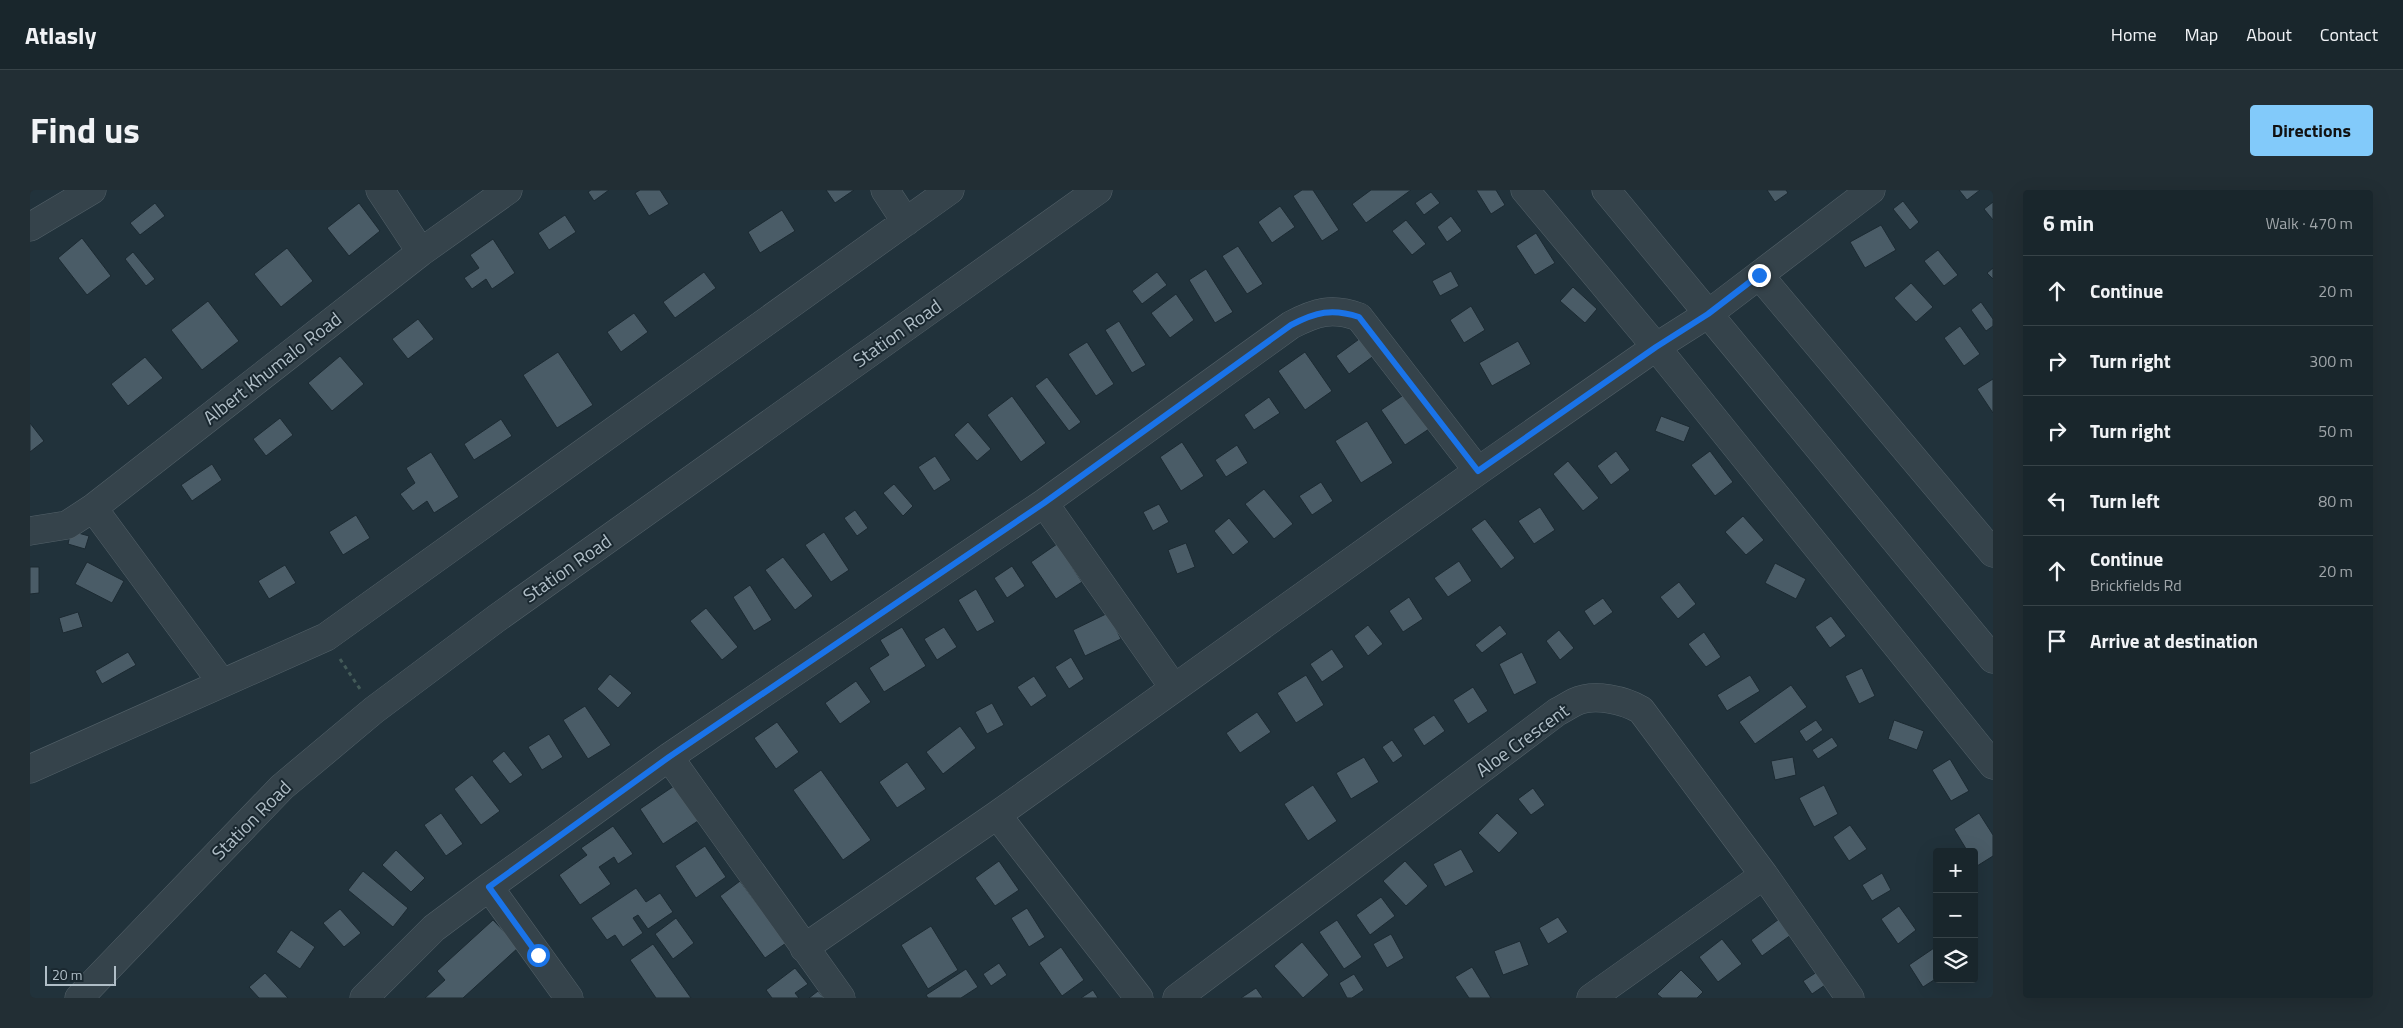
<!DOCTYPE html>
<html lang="en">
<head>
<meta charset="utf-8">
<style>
	:root { --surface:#19262c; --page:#222e34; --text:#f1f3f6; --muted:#9fa5a9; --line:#374348; --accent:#82cafa }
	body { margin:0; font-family:"Titillium Web",sans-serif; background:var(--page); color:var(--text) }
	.controls { position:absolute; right:15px; bottom:15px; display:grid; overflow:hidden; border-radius:5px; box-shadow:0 5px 20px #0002 }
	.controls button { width:45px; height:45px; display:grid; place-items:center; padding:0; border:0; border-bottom:1px solid var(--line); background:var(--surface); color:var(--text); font:25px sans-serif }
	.scale { position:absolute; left:15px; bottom:12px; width:71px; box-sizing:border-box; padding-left:5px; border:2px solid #b0bec7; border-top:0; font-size:14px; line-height:18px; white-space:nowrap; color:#b0bec7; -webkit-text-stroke:4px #1a2830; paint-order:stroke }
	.stop { position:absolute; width:15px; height:15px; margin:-11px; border:4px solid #1a73e8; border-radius:50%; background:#fff }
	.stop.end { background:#1a73e8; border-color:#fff; box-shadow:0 1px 5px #0008 }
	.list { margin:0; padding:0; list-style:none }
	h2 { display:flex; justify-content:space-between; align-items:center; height:65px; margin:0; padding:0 20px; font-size:21px }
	h2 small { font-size:16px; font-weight:400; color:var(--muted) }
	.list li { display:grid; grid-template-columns:32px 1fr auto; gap:15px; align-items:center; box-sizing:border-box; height:70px; padding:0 20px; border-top:1px solid var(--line) }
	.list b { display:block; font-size:19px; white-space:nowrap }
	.list p { margin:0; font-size:16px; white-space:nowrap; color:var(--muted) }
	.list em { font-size:16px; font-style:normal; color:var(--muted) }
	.icon { flex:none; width:28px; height:28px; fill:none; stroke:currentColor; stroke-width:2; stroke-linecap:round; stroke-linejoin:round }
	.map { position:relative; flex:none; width:1963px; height:808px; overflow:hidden; border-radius:5px }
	header { display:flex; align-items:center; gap:30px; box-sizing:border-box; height:70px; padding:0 25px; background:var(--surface); border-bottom:1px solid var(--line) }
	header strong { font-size:24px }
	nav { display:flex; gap:28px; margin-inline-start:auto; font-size:18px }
	.intro { display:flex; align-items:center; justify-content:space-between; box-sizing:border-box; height:120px; padding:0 30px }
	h1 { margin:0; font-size:35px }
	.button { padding:12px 22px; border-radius:5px; background:var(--accent); color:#111; font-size:18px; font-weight:700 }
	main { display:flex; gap:30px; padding:0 30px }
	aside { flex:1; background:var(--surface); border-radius:5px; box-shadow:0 5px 20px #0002 }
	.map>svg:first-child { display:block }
	.building { fill:#4a5c67; stroke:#1c2a32 }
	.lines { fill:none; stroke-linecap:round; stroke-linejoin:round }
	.minor-casing { stroke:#536169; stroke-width:29 }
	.path { stroke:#435a58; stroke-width:3; stroke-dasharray:4 4; stroke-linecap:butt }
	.minor { stroke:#35434b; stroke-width:28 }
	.route { stroke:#1a73e8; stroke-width:6 }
	.labels { text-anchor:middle; stroke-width:4; stroke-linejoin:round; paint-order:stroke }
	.street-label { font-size:19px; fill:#b0bec7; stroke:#1a2830 }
</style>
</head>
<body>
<header>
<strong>Atlasly</strong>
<nav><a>Home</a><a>Map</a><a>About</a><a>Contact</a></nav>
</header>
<div class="intro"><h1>Find us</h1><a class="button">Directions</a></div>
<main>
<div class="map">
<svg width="1963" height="808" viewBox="0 0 1963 808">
	<rect width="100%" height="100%" fill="#21323b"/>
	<path class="building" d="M 561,0 L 579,0 L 564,11 L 558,2 Z
		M 610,0 L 630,0 L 639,14 L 619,26 L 605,3 Z
		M 796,0 L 824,0 L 805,13 Z
		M 1272,0 L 1283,0 L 1309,40 L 1292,51 L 1263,6 Z
		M 1341,0 L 1381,0 L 1336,33 L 1322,14 Z
		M 1446,0 L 1466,0 L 1475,15 L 1461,24 Z
		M 1737,0 L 1756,0 L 1758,3 L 1745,12 Z
		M 1929,0 L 1950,0 L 1937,10 Z
		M 1401,2 L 1410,13 L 1394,25 L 1385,13 Z
		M 1873,11 L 1889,32 L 1880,40 L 1863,19 Z
		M 1963,12 L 1963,30 L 1954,19 Z
		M 125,13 L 135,26 L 110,45 L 100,33 Z
		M 329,13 L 350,41 L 319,66 L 297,38 Z
		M 1250,16 L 1265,37 L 1242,53 L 1228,32 Z
		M 752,20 L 765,41 L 730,63 L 718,42 Z
		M 535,25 L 546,42 L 519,60 L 508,43 Z
		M 1421,26 L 1432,41 L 1417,52 L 1407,37 Z
		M 1376,30 L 1396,54 L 1382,65 L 1362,41 Z
		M 1851,35 L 1866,60 L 1835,78 L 1820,52 Z
		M 1506,43 L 1525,73 L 1505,85 L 1486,56 Z
		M 52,48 L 81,86 L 57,105 L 28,68 Z
		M 463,49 L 485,83 L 462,99 L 456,89 L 442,99 L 434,88 L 449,78 L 440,65 Z
		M 1208,56 L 1233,94 L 1217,104 L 1192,66 Z
		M 257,58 L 283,91 L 251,117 L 224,84 Z
		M 1908,60 L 1928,85 L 1914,96 L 1894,71 Z
		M 103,62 L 125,89 L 116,96 L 95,69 Z
		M 1963,78 L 1963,89 L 1957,83 Z
		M 1176,79 L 1203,122 L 1185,133 L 1159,90 Z
		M 1421,81 L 1429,96 L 1410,106 L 1402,91 Z
		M 674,82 L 686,98 L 645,128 L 633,112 Z
		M 1127,82 L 1137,95 L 1112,114 L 1102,101 Z
		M 1881,93 L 1903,117 L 1886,132 L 1864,108 Z
		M 1543,97 L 1567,119 L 1555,133 L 1530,111 Z
		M 1146,104 L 1164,130 L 1140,148 L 1121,123 Z
		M 178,111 L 209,151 L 172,180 L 141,140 Z
		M 1951,112 L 1963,129 L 1963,136 L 1956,141 L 1941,120 Z
		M 1441,116 L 1455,140 L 1434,153 L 1420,130 Z
		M 604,123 L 618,142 L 591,162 L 577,142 Z
		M 388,129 L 404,149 L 378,169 L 362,149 Z
		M 1089,131 L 1116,175 L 1102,183 L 1075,140 Z
		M 1930,136 L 1950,164 L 1934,176 L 1914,148 Z
		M 1332,147 L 1345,165 L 1319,184 L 1306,166 Z
		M 1488,151 L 1501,174 L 1462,196 L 1449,173 Z
		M 1057,152 L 1084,194 L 1066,206 L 1038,164 Z
		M 528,162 L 563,215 L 527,238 L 493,185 Z
		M 1275,162 L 1302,201 L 1275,220 L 1248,181 Z
		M 310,166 L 334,194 L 302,221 L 278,193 Z
		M 115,167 L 133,188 L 98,216 L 81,194 Z
		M 1017,187 L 1051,232 L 1039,241 L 1005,196 Z
		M 1963,189 L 1963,223 L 1947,199 Z
		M 1378,202 L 1402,237 L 1375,255 L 1351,220 Z
		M 982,206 L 1016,253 L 991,272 L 957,225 Z
		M 1239,207 L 1250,223 L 1224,240 L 1214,225 Z
		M 1631,226 L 1660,237 L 1654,252 L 1625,241 Z
		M 250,228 L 263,245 L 236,266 L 223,249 Z
		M 471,229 L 482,246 L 444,270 L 434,254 Z
		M 1337,231 L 1363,273 L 1331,293 L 1305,251 Z
		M 938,232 L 961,259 L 947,271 L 924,245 Z
		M 0,233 L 14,251 L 0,262 Z
		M 1152,252 L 1174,286 L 1151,301 L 1130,267 Z
		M 1207,255 L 1218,273 L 1196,287 L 1185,270 Z
		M 1586,261 L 1600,280 L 1581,295 L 1567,276 Z
		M 1680,261 L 1703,292 L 1685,306 L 1661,275 Z
		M 401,262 L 429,307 L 404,323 L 397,311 L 383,321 L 370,304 L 385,293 L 376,278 Z
		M 905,266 L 921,290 L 904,301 L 888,277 Z
		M 1538,271 L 1569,308 L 1553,321 L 1523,284 Z
		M 182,274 L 192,290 L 162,311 L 151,295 Z
		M 1291,292 L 1303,311 L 1282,325 L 1269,306 Z
		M 864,294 L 883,316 L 873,326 L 853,303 Z
		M 1234,299 L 1263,334 L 1244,349 L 1215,314 Z
		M 1129,314 L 1139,332 L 1123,341 L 1113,322 Z
		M 1510,317 L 1525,340 L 1504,354 L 1488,331 Z
		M 825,320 L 838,338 L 827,346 L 814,328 Z
		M 326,325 L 340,348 L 313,365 L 299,342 Z
		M 1713,326 L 1734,350 L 1716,365 L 1695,342 Z
		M 1199,328 L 1219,352 L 1203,365 L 1184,341 Z
		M 1455,329 L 1485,368 L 1471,379 L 1441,339 Z
		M 41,341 L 59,346 L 55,359 L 38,354 Z
		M 794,342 L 819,380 L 801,392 L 775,355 Z
		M 1156,353 L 1165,377 L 1147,384 L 1138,360 Z
		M 1027,354 L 1052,392 L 1026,409 L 1001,372 Z
		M 753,367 L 783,406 L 765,420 L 735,380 Z
		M 1429,371 L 1442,391 L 1418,407 L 1404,388 Z
		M 57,372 L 94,391 L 82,413 L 45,394 Z
		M 1745,373 L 1776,389 L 1766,409 L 1735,393 Z
		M 255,375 L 266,393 L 239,409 L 228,391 Z
		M 982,376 L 995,396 L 977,408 L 964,388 Z
		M 0,377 L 9,377 L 9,403 L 0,404 Z
		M 1649,392 L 1666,414 L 1648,429 L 1630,407 Z
		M 720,395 L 742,430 L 724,441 L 703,407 Z
		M 946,399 L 965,432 L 947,442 L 928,410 Z
		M 1379,407 L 1393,429 L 1373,442 L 1359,421 Z
		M 1573,408 L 1583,422 L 1564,436 L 1554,421 Z
		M 676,418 L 708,457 L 692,470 L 660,431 Z
		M 48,422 L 53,437 L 33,443 L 29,428 Z
		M 1078,423 L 1091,449 L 1055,466 L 1043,440 Z
		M 1801,426 L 1816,446 L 1800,458 L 1785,437 Z
		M 1338,435 L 1353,454 L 1338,466 L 1324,446 Z
		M 1470,435 L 1477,444 L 1452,463 L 1445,455 Z
		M 872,437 L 896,476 L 854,502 L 839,478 L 859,465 L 850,450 Z
		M 914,437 L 927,457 L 907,470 L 894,449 Z
		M 1529,440 L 1544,458 L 1530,470 L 1516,451 Z
		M 1674,442 L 1691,467 L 1676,477 L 1658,454 Z
		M 1302,459 L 1314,477 L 1292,492 L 1280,474 Z
		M 98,462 L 106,475 L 72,494 L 65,481 Z
		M 1492,462 L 1507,493 L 1484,505 L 1469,474 Z
		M 1041,467 L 1054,489 L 1039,499 L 1025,477 Z
		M 1832,478 L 1845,506 L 1829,514 L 1815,486 Z
		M 580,484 L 602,503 L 588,518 L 567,499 Z
		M 1276,485 L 1294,515 L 1266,533 L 1247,503 Z
		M 1720,485 L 1730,501 L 1697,521 L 1687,505 Z
		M 1004,486 L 1017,506 L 1001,517 L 987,497 Z
		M 826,491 L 841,512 L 810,534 L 795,513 Z
		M 1761,495 L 1777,517 L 1725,554 L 1709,532 Z
		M 1443,497 L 1458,521 L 1438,534 L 1423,510 Z
		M 962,513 L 974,535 L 957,544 L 945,522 Z
		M 555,516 L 581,555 L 558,569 L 533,530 Z
		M 1227,522 L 1241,542 L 1210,563 L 1196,543 Z
		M 1404,525 L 1415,541 L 1394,556 L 1383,539 Z
		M 1786,530 L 1793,540 L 1776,552 L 1769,541 Z
		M 1864,530 L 1894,541 L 1887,560 L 1858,549 Z
		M 747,532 L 769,562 L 746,579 L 724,548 Z
		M 930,536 L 946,558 L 913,584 L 896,562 Z
		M 519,544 L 533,567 L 512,580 L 498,557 Z
		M 1802,547 L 1808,556 L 1788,569 L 1782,560 Z
		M 1362,550 L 1373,566 L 1363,573 L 1352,557 Z
		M 474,561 L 493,585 L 480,594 L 462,571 Z
		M 1334,567 L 1349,592 L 1321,609 L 1306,583 Z
		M 1763,567 L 1766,585 L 1745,590 L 1741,571 Z
		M 1920,569 L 1939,601 L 1921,611 L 1902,580 Z
		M 877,572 L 896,599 L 867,618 L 849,592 Z
		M 791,580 L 841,650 L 813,670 L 763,600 Z
		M 442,585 L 470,621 L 451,635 L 424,599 Z
		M 1283,595 L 1307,631 L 1278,651 L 1254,614 Z
		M 1794,595 L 1808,624 L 1784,637 L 1769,608 Z
		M 644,596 L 668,631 L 633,654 L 610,619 Z
		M 1503,598 L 1515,615 L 1501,625 L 1488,609 Z
		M 411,623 L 433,654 L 416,666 L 394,635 Z
		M 1467,623 L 1488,643 L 1469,663 L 1448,643 Z
		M 1949,623 L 1963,645 L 1963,666 L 1947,676 L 1944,672 L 1944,662 L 1938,662 L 1924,639 Z
		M 1820,635 L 1837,659 L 1819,671 L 1803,647 Z
		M 583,636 L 603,664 L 588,674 L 584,667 L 569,677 L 581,694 L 550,715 L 529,685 L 557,665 L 551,658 Z
		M 675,656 L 696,687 L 666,708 L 645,676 Z
		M 1431,659 L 1444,682 L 1415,697 L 1403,674 Z
		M 366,660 L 395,688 L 381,702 L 352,675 Z
		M 969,671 L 989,700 L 965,716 L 945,688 Z
		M 1375,671 L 1398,696 L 1376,716 L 1353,691 Z
		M 333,681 L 378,718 L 363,737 L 318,700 Z
		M 1852,683 L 1861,700 L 1842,711 L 1832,695 Z
		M 710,691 L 756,753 L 735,768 L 690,706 Z
		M 606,698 L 616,712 L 630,703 L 643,722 L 618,739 L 608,725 L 603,728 L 613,743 L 593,757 L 585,745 L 577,750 L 561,728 Z
		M 1351,707 L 1365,726 L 1340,745 L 1326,725 Z
		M 1869,716 L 1886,740 L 1868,754 L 1851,729 Z
		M 997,718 L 1015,747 L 999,757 L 981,728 Z
		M 310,719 L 331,743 L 314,757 L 293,733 Z
		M 1753,726 L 1765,742 L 1732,766 L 1721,750 Z
		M 1528,727 L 1538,742 L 1518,754 L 1509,738 Z
		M 646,728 L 664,753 L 643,769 L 625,744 Z
		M 463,730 L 489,757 L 433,808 L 395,808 L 415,790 L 407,781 Z
		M 1307,730 L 1332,767 L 1314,779 L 1289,742 Z
		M 901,736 L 928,780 L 898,799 L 871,755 Z
		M 261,740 L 285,757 L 270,779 L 246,762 Z
		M 1361,744 L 1374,768 L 1357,778 L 1343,754 Z
		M 1692,749 L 1712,774 L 1688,792 L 1669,767 Z
		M 1490,751 L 1499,775 L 1473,785 L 1464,761 Z
		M 1272,752 L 1299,785 L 1273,808 L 1244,776 Z
		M 623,754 L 661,808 L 626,808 L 600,770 Z
		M 1907,756 L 1907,788 L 1893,797 L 1879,775 Z
		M 1031,757 L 1054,790 L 1032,806 L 1009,773 Z
		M 969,773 L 977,785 L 961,796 L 953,784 Z
		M 1442,777 L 1461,808 L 1439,808 L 1425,787 Z
		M 765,778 L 778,794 L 765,803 L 769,808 L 742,808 L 736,800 Z
		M 936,779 L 948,797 L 931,808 L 898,808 L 896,805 Z
		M 1651,780 L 1673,802 L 1667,808 L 1632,808 L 1627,804 Z
		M 1790,780 L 1798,793 L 1782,804 L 1773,791 Z
		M 235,783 L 258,808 L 229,808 L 219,797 Z
		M 1324,784 L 1334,800 L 1322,808 L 1317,808 L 1309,793 Z
		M 1226,798 L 1233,808 L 1211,808 Z
		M 1063,800 L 1068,808 L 1051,808 Z
		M 788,801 L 794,808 L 779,808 Z"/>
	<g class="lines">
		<defs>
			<path id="minor" d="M 350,0 L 391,62
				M 855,0 L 876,32
				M 1495,0 L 1626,157 L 1963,575
				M 1576,0 L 1963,469
				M 0,37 L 62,0
				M 1729,85 L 1963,363
				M 1014,313 L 1144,498
				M 63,318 L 192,493
				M 0,341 L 37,335 L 63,318 L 391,62 L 478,0
				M 639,567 L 811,808
				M 0,579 L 296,447 L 920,0
				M 967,625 L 1109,808
				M 459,697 L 539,808
				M 774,758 L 967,625 L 1448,281 L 1626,157 L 1678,124 L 1841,0
				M 49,808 L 252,597 L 344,520 L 467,428 L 1068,0
				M 334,808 L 404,738 L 459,697 L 639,567 L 1014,313 L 1261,135 C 1286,122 1302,117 1329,127 L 1448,281
				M 1147,808 L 1527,522 C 1533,519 1539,515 1545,512 C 1564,503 1594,510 1611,520 L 1734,685 L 1820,808
				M 1561,808 L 1734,685"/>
		</defs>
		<use href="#minor" class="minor-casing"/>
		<path class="path" d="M 310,469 L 330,499"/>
		<use href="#minor" class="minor"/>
	</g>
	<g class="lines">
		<path class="route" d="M 508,765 L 459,697 L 639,567 L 1014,313 L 1261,135 C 1286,122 1302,118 1329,127 L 1448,281 L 1626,157 L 1678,124 L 1729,85"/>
	</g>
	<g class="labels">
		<g class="street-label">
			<text transform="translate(867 143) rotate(-35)" y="7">Station Road</text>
			<text transform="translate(242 178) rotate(-38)" y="7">Albert Khumalo Road</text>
			<text transform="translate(537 378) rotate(-35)" y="7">Station Road</text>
			<text transform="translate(1492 550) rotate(-36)" y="7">Aloe Crescent</text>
			<text transform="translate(221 630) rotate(-45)" y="7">Station Road</text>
		</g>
	</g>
</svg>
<div class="controls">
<button>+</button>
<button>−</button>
<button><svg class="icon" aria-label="layers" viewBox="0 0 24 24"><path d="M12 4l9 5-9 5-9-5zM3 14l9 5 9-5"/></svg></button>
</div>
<div class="scale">20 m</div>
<div class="stop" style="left:508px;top:765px"></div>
<div class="stop end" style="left:1729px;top:85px"></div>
</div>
<aside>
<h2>6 min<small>Walk · 470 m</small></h2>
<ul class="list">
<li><svg class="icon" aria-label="ahead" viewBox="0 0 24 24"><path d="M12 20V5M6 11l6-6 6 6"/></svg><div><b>Continue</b></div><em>20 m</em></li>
<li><svg class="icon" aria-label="right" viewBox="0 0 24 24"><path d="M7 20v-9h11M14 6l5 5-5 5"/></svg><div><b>Turn right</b></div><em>300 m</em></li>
<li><svg class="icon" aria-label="right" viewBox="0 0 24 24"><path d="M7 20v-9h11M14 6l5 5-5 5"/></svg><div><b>Turn right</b></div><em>50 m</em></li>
<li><svg class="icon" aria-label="left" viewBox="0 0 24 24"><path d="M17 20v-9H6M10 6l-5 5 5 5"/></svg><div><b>Turn left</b></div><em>80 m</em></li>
<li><svg class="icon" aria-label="ahead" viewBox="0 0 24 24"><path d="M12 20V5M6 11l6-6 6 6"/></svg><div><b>Continue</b><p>Brickfields Rd</p></div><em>20 m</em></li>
<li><svg class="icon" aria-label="arrive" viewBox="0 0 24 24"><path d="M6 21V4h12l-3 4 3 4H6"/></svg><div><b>Arrive at destination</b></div></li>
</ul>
</aside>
</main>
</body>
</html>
